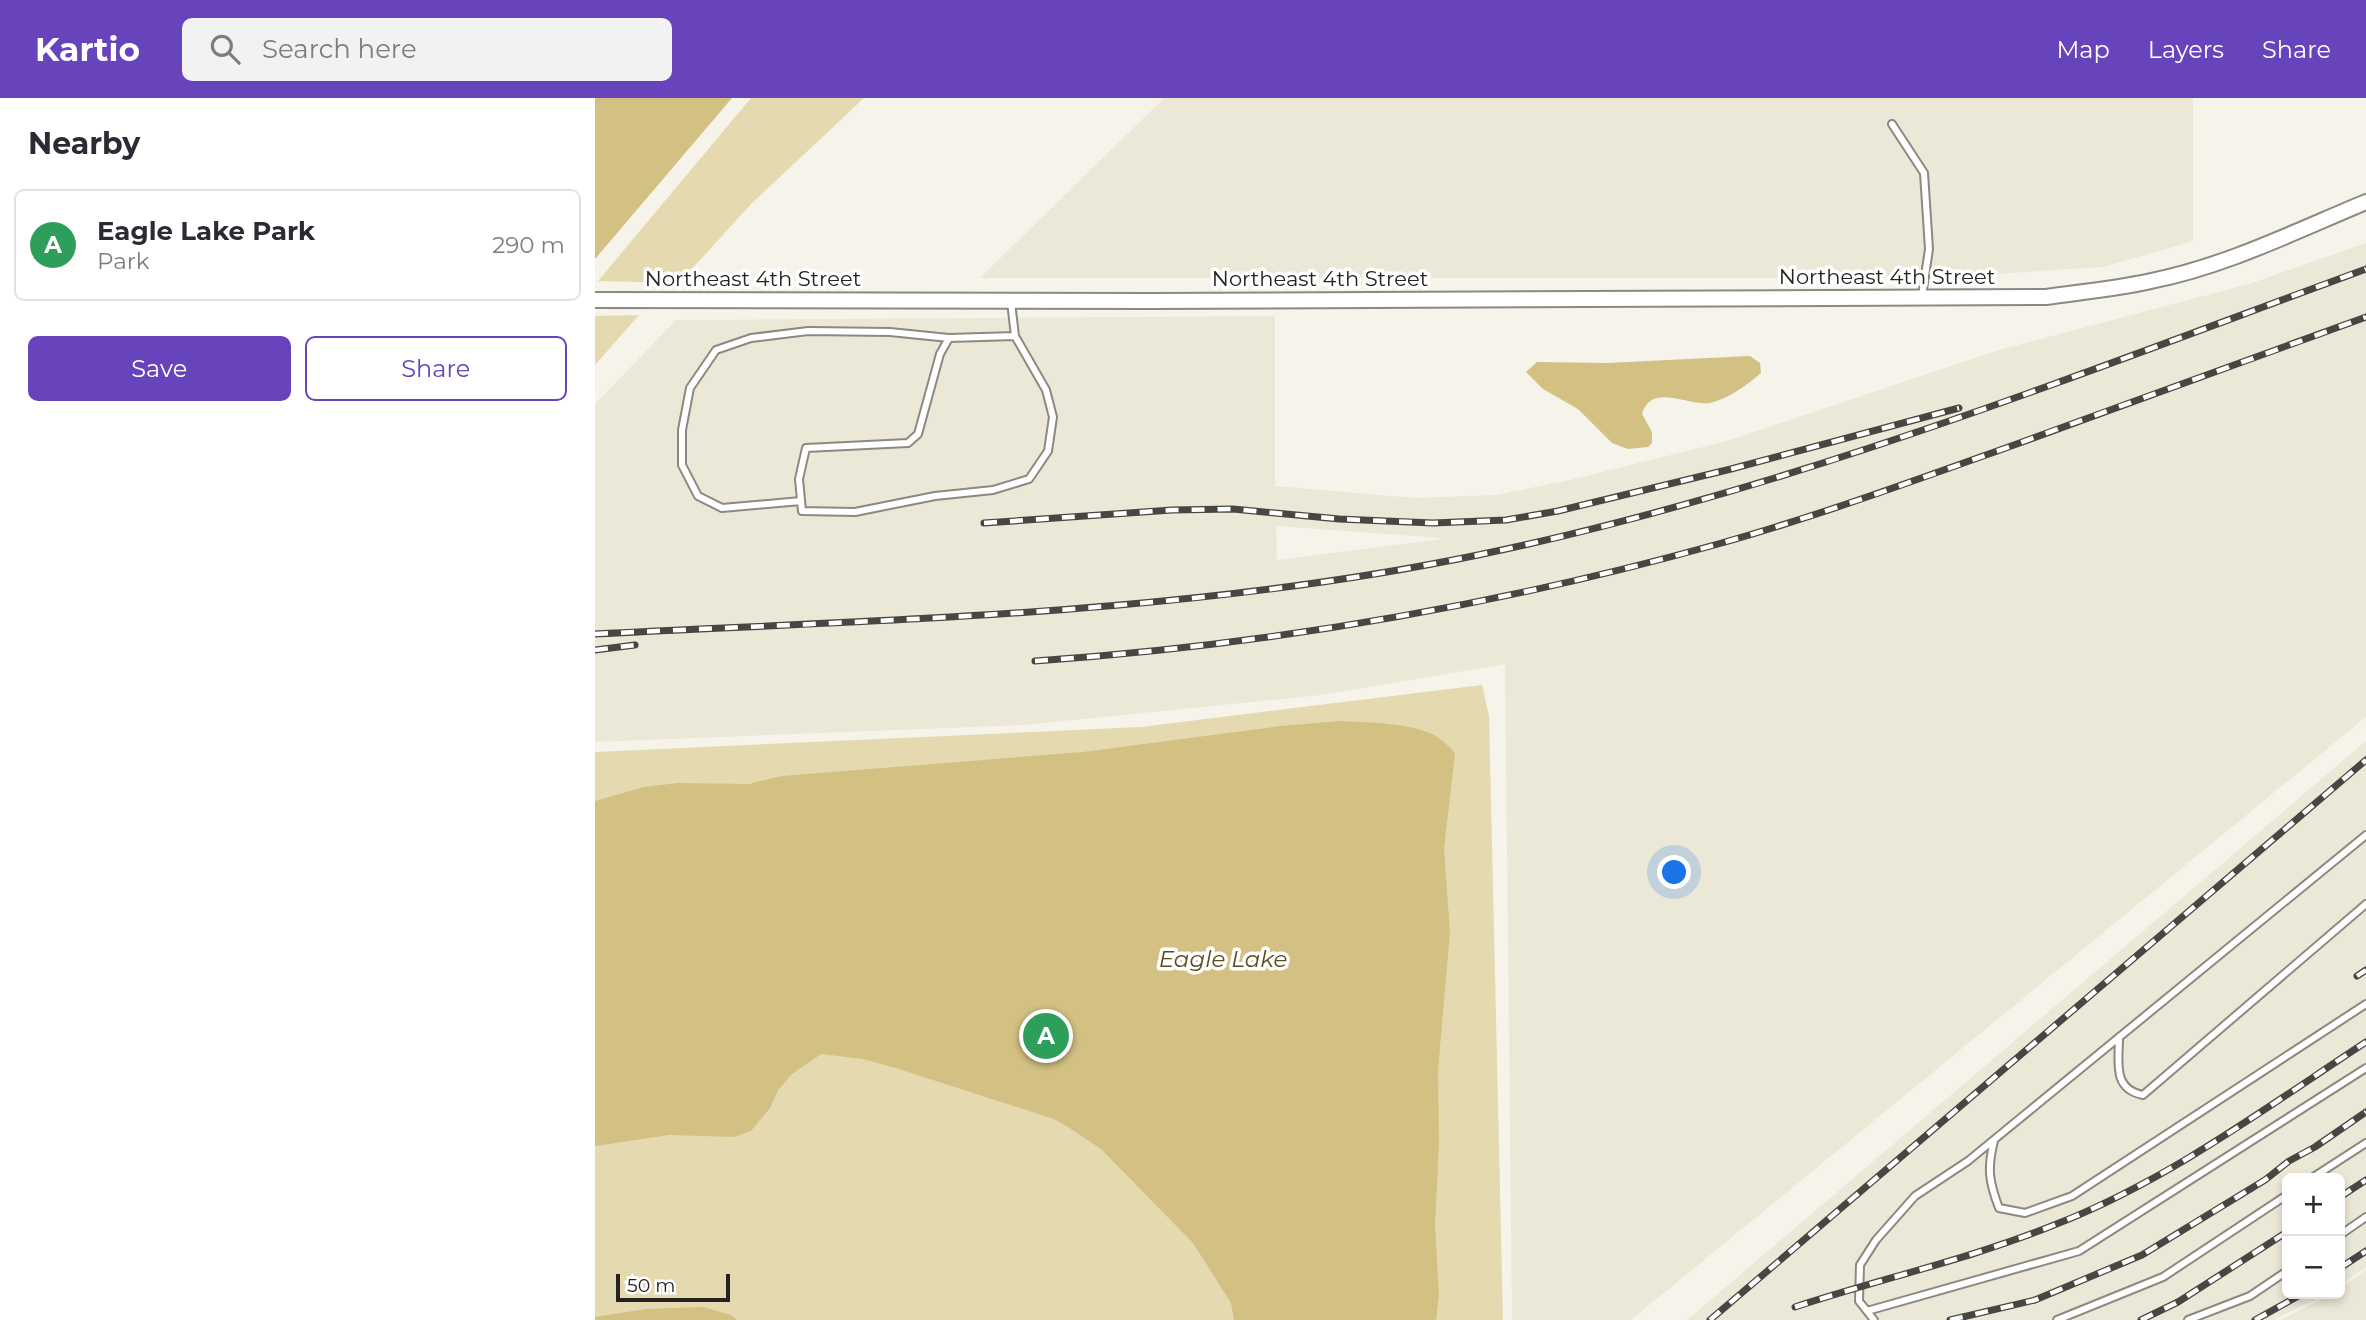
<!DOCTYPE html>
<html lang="en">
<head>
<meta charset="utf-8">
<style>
	:root { --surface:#fff; --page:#f2f2f3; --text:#2b2b33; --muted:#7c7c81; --line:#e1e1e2; --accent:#6743bc }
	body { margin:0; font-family:Montserrat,sans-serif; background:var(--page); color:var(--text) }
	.controls { position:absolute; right:21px; bottom:21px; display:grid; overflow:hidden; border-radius:10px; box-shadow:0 4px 10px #0003 }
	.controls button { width:63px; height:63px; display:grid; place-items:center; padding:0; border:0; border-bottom:2px solid var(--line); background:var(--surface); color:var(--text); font:35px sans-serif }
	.scale { position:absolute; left:21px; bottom:18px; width:114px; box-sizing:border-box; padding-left:7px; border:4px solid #242320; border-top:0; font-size:19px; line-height:24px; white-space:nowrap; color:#242320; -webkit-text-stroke:5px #fff; paint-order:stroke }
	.you { position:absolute; left:1080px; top:775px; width:24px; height:24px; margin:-18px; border:5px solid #fff; border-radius:50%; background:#1a73e8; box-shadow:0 0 0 10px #1a73e833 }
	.badge { display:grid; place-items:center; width:46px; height:46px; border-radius:50%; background:var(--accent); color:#fff; font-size:23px; font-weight:700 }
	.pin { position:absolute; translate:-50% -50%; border:4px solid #fff; box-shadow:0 2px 7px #0006 }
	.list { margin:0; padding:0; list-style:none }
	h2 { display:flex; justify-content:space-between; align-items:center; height:91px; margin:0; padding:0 28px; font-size:30px }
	h2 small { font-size:23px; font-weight:400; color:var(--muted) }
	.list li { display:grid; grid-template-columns:46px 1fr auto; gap:21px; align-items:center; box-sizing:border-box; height:112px; margin:0 14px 14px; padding:0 14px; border:2px solid var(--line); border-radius:10px }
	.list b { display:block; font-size:26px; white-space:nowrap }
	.list p { margin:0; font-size:23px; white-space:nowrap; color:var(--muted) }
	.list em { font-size:23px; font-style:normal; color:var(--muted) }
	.actions { display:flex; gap:14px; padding:21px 28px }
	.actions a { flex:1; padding:16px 0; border:2px solid var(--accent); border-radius:10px; text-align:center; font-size:24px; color:var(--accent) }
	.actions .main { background:var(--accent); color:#fff }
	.icon { flex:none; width:38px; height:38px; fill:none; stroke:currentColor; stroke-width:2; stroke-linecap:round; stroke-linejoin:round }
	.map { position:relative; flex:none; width:1771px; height:1222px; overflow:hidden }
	header { display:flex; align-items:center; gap:42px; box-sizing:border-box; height:98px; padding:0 35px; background:var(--accent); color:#fff }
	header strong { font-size:33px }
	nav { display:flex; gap:38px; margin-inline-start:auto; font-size:24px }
	.search { width:490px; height:63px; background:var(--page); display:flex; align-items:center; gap:18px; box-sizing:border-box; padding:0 24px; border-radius:10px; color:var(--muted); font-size:26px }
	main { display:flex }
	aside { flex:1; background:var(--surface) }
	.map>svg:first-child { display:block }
	.built { fill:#ece8d7; fill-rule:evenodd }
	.green { fill:#e5d9af }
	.water { fill:#d2c182 }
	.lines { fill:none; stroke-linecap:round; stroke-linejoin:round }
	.service-casing { stroke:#8b8980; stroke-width:10 }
	.tertiary-casing { stroke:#8b8980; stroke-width:18 }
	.service { stroke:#fff; stroke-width:6 }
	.tertiary { stroke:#fff; stroke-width:14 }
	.rail-casing { stroke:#474642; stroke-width:7 }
	.rail { stroke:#fff; stroke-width:4.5; stroke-dasharray:13; stroke-linecap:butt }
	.labels { text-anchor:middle; stroke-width:7; stroke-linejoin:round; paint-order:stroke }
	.street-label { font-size:21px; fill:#242320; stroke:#fff }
	.water-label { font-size:23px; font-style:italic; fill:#5a4e1e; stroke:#fff }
</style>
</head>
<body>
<header>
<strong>Kartio</strong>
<div class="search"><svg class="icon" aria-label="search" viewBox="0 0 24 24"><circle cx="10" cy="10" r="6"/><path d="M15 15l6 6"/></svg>Search here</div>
<nav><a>Map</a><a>Layers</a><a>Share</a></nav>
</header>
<main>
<aside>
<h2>Nearby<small></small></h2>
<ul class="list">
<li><span class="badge" style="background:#2e9e5b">A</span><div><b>Eagle Lake Park</b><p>Park</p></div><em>290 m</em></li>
</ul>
<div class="actions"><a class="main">Save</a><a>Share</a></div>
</aside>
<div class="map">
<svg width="1771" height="1222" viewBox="0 0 1771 1222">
	<rect width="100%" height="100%" fill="#f6f3ea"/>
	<path class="built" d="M 569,0 L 1598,0 L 1598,143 L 1508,169 L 1337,180 L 385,180 Z
		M 1771,145 L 1771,619 L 1036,1222 L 917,1222 L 910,566 L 727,597 L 428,627 L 0,644 L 0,306 L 81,222 L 680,218 L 680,388 L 820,400 L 901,397 L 975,382 L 1132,343 L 1404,252 L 1654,186 ZM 681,428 L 847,440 L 847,441 L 682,462 Z
		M 1771,643 L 1771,1169 L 1745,1187 L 1745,1080 L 1692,1080 L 1692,1196 L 1732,1196 L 1679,1222 L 1092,1222 Z
		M 1771,1172 L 1771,1222 L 1685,1222 L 1737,1196 L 1745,1196 L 1745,1190 Z"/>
	<path class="green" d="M 156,0 L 269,0 L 157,105 L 84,185 L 3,183 Z
		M 44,217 L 0,267 L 0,218 Z
		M 887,587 L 894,618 L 908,1222 L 0,1222 L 0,654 L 546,629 Z"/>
	<path class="water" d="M 0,0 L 137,0 L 0,161 Z
		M 1155,258 L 1165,265 L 1166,275 C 1152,287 1133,301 1115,305 C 1093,308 1056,284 1047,316 L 1057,334 L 1057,345 L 1053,349 L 1033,351 L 1017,345 L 983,311 L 948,291 L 931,274 L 942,264 L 1012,265 Z
		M 745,623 C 771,624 816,625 839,637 C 847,641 854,649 860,655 L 849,751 L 855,834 L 843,972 L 844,1047 L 840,1126 L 844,1197 L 841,1222 L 639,1222 L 636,1205 L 598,1145 L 506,1051 L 473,1029 L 459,1021 L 304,971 L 268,961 L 226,956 L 197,976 L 183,992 L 175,1010 L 156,1033 L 139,1039 L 74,1037 L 0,1048 L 0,703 L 49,689 L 83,685 L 154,686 L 187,678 L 488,654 L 686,628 Z
		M 108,1209 L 136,1217 L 142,1222 L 0,1222 L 0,1219 L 51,1211 Z"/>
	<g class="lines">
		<defs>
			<path id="service" d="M 1297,26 L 1329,75 L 1334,151 L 1327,198
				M 416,204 L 420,238 L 451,292 L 458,319 L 453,353 L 434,381 L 398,392 L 340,398 L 260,414 L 207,413 L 204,381 L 211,350 L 313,345 L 323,336 L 345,256 L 354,240 L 420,238
				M 206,403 L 127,410 L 103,398 L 87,367 L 87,332 L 95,290 L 121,252 L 156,240 L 213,233 L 295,234 L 354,240
				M 1524,939 C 1524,964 1517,991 1548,997 L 1771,806
				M 1399,1043 C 1392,1070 1394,1084 1404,1110 L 1430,1115 L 1477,1098 L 1771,906
				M 1717,1080 L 1771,1045
				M 1745,1137 L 1771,1119
				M 1272,1213 L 1484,1153 L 1771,970
				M 1279,1222 L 1264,1203 L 1265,1167 L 1281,1142 L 1320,1098 L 1373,1063 L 1771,737
				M 1462,1222 L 1568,1179 L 1692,1097
				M 1593,1222 L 1655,1198 L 1692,1173"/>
			<path id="tertiary" d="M 0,202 L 557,203 L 1451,199 C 1486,194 1521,191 1556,183 C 1631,168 1701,133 1771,104"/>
		</defs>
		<use href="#service" class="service-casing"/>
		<use href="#tertiary" class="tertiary-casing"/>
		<use href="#service" class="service"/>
		<use href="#tertiary" class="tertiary"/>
		<defs>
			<path id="rail" d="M 389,425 L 577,412 L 638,411 L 744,421 L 838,425 L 911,422 L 963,413 L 1136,371 L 1364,310
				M 0,536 C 296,521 592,517 883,457 C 1189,394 1479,278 1771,171
				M 0,552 L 40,547
				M 440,563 C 670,547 901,508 1123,446 C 1223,418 1321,382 1419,347 C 1536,304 1654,262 1771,219
				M 1762,878 L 1771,872
				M 1745,1099 L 1771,1082
				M 1745,1170 L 1771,1153
				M 1200,1209 C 1288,1180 1379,1160 1464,1125 C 1575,1081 1672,1009 1771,944
				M 1115,1222 L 1771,662
				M 1355,1222 L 1440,1202 L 1547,1157 L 1670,1082 L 1694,1063 L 1720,1049 L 1771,1014
				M 1546,1222 L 1583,1204 L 1692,1134
				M 1660,1222 L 1707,1196"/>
		</defs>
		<use href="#rail" class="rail-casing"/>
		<use href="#rail" class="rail"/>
	</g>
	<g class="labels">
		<g class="street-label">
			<text x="1292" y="186">Northeast 4th Street</text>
			<text x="158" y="188">Northeast 4th Street</text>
			<text x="725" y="188">Northeast 4th Street</text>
		</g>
		<g class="water-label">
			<text x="628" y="869">Eagle Lake</text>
		</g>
	</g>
</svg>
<div class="controls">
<button>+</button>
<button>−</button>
</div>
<div class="scale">50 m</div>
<div class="you"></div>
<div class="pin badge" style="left:451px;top:938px;background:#2e9e5b">A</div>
</div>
</main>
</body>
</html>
